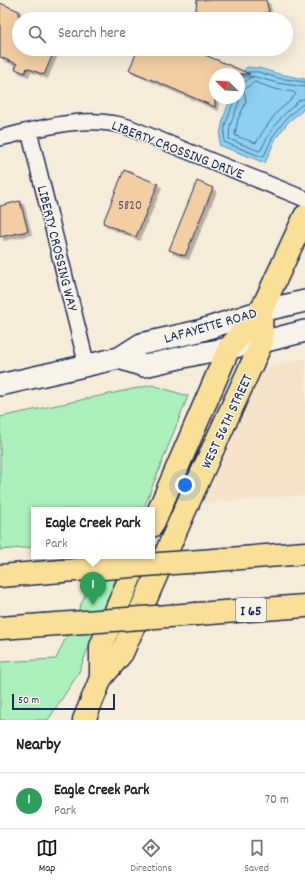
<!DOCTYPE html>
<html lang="en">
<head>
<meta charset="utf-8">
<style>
	:root { --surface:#fff; --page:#f6f6f6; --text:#222; --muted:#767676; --line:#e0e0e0; --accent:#111827 }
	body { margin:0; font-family:Dekko,sans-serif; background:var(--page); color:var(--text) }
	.compass { position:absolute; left:209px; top:68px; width:36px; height:36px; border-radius:50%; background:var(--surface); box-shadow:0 4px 16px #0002; rotate:294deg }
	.scale { position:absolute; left:12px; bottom:10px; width:103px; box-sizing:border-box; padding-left:4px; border:2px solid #1b2f5e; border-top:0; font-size:11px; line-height:14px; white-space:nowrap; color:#1b2f5e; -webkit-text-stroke:3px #f7f3e8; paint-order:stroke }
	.you { position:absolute; left:185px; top:485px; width:14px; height:14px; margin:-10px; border:3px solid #fff; border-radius:50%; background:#1a73e8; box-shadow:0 0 0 6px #1a73e833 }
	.badge { display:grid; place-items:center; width:26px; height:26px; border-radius:50%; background:var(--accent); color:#fff; font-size:13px; font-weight:700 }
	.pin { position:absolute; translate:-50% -33px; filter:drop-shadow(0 1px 2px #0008) }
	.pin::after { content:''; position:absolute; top:21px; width:14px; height:12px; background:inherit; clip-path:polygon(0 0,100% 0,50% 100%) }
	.popup { position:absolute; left:31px; top:507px; width:124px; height:52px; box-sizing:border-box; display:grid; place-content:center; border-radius:0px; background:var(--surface); filter:drop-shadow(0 1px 3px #0005); font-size:13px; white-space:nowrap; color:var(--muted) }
	.popup b { font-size:15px; color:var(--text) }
	.popup::after { content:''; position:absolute; left:50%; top:100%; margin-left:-8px; border:8px solid transparent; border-top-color:var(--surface) }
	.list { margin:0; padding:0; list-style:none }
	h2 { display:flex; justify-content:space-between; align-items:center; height:52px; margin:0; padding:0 16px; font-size:17px }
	h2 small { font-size:13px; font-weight:400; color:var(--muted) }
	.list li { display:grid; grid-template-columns:26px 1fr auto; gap:12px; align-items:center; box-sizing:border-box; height:56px; padding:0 16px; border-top:1px solid var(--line) }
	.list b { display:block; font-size:15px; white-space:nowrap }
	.list p { margin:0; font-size:13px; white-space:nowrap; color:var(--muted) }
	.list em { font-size:13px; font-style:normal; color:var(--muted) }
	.icon { flex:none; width:22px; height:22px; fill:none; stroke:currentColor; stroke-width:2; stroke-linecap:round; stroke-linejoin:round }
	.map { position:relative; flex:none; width:305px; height:720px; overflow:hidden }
	.search { position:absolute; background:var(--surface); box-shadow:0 4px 16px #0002; left:12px; right:12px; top:12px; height:44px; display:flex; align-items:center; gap:10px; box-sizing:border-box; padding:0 14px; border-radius:22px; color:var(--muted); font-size:15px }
	.sheet { height:108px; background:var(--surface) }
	nav { display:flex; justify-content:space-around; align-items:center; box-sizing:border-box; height:56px; border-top:1px solid var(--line); background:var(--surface); font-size:11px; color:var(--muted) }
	nav a { display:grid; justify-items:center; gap:2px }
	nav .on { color:var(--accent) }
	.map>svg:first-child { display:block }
	.built { fill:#f5e3ca }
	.green { fill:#abf0ba; stroke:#63908c }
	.water { fill:#8dd0ef; stroke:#5f90b5 }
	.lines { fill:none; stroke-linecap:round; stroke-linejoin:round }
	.shore { stroke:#496f98; stroke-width:1 }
	.building { fill:#f3cea3; stroke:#1b2f5e; filter:url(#shadow) }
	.street-casing { stroke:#1b2f5e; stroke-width:18 }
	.secondary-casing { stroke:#1b2f5e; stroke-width:24 }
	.primary-casing { stroke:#1b2f5e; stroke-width:25 }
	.highway-casing { stroke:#1b2f5e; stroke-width:25 }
	.street { stroke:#f7f3e8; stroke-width:15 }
	.secondary { stroke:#f7f3e8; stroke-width:21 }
	.primary { stroke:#fadf96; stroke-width:22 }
	.highway { stroke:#fadf96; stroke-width:22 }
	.highway-bridge-casing { stroke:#1b2f5e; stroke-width:25; stroke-linecap:butt }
	.highway-bridge { stroke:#fadf96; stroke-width:22 }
	.labels { text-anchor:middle; stroke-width:3; stroke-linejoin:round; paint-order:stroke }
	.number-label { font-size:13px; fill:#51576f }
	.shield { fill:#f7f3e8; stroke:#5d6a87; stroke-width:1 }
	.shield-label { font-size:14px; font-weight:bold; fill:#1b2f5e }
	.street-label { font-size:15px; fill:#1b2f5e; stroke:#f7f3e8 }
</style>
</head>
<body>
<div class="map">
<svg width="305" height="720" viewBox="0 0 305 720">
	<defs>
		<filter id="shadow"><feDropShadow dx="3.5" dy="3.5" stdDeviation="0" flood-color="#0004"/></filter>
	</defs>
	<rect width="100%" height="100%" fill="#f6ecda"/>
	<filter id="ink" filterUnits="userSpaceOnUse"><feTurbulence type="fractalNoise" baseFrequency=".025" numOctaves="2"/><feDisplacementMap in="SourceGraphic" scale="8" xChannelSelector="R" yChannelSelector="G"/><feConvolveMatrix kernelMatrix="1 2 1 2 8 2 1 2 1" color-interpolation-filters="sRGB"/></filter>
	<g filter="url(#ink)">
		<path class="built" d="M 305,359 L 305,495 L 203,503 L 264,368 Z"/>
		<path class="green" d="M 152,385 L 188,396 L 143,510 L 34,510 L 34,547 L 0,550 L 0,417 Z
			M 103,556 L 125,556 L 78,674 L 48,720 L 0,720 L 0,662 L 56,659 Z"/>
		<path class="water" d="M 247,67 L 259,68 L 279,74 L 305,79 L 305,105 L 302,111 L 289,121 L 276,138 L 265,163 L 219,145 C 221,126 223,116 231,98 L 239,98 C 239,83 237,78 247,67 Z"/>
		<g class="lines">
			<path class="shore" d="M 248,72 L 258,72 L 278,78 L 305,82
				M 255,82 L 274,89 L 294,92 L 296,94 L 290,101 L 277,112 L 264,130 L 256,143 L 236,136 L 235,134 L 238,119 L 246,102 L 244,90 Z
				M 239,83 L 245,82 L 252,76 L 277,83 L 305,87
				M 239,95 L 239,102 L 230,126 L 229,139 L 259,151 L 261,150 C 269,133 278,119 292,107 C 297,103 298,99 305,99
				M 235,98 L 225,125 L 224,142 L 262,157 L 264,156 L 273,136 L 286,119 L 301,105 L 305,104"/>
		</g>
		<path class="building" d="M 197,0 L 266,0 L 269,12 L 253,16 L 254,19 L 195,18 Z
			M 0,3 L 19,11 L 19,49 L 55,49 L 44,75 L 27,68 L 25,73 L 15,69 L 17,64 L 0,57 Z
			M 138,49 L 191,49 L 250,74 L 215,74 L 215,107 L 129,70 Z
			M 124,170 L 158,184 L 136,237 L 103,223 Z
			M 197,181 L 213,188 L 185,256 L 169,250 Z
			M 20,201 L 28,231 L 0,237 L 0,206 Z"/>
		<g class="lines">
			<defs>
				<path id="street" d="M 29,131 L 87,366
					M 0,138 C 42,128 85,114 128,127 L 305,199"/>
				<path id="secondary" d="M 119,358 L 144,366 L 197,354 L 262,342 L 305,331
					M 0,385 L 119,358 L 141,344 L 199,331 L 261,311 L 305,301"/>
				<path id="primary" d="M 152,526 L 229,348 L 261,311 L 305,216
					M 101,678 L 101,646 L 139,556
					M 84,720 L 101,678 L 122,653 L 189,501 L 262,342 L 261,311"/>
				<path id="highway" d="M 215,560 L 305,553
					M 0,576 L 62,571
					M 197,614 L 305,606
					M 0,628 L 43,625"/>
			</defs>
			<use href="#street" class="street-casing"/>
			<use href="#secondary" class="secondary-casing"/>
			<use href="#primary" class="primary-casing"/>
			<use href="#highway" class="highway-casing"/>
			<use href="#street" class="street"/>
			<use href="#secondary" class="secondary"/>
			<use href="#primary" class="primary"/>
			<use href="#highway" class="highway"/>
			<defs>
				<path id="highway-bridge" d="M 62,571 L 215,560
					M 43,625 L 197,614"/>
			</defs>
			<use href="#highway-bridge" class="highway-bridge-casing"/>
			<use href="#highway-bridge" class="highway-bridge"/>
		</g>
	</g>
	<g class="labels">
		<g class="number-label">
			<text x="130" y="209">5820</text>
		</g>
		<rect class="shield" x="236" y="598" width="30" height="24" rx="3"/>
		<g class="shield-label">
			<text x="251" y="615">I 65</text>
		</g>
		<g class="street-label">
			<text transform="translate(178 149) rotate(21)" y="5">LIBERTY CROSSING DRIVE</text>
			<text transform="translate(58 248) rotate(76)" y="5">LIBERTY CROSSING WAY</text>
			<text transform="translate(210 325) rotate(-16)" y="5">LAFAYETTE ROAD</text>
			<text transform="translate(226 421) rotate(-65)" y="5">WEST 56TH STREET</text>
		</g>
	</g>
</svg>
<svg class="compass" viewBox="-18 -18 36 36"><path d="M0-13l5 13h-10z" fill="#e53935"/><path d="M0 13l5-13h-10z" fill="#767676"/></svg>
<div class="scale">50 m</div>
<div class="you"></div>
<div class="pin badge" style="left:93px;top:605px;background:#2e9e5b">1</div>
<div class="popup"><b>Eagle Creek Park</b>Park</div>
<div class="search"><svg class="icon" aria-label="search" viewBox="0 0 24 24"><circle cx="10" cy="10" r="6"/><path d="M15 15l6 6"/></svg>Search here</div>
</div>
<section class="sheet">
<h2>Nearby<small></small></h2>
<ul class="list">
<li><span class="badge" style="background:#2e9e5b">1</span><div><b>Eagle Creek Park</b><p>Park</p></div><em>70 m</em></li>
</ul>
</section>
<nav>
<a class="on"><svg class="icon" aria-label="map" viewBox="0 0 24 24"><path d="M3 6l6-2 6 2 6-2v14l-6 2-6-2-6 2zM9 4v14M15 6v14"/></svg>Map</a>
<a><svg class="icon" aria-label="directions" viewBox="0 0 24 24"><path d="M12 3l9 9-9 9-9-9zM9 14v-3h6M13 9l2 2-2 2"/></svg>Directions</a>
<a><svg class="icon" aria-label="saved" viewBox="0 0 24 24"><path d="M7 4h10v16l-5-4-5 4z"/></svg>Saved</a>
</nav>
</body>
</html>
